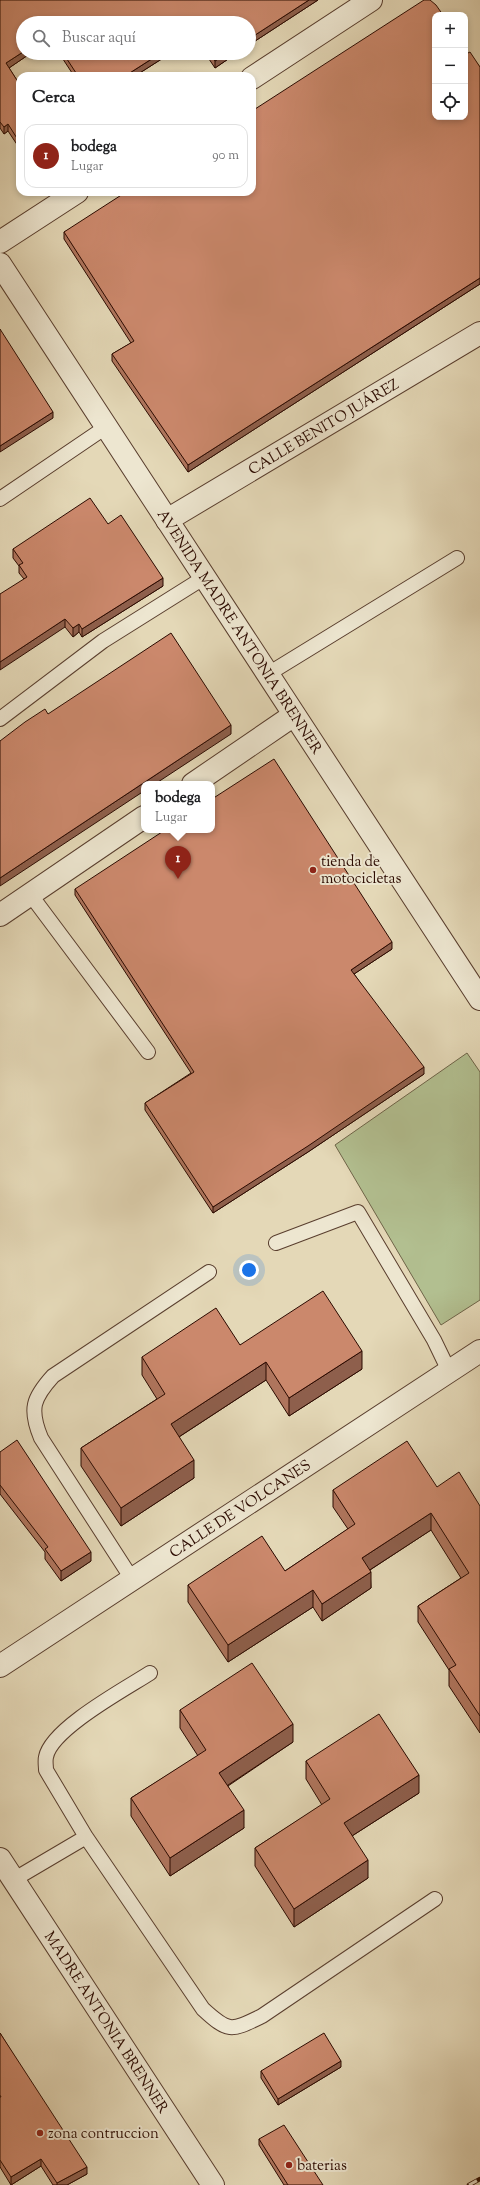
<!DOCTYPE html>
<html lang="es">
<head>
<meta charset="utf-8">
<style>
	:root { --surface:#fff; --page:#f6f6f6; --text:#202124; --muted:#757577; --line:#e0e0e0; --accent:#8f2418 }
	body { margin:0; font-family:"Sorts Mill Goudy",serif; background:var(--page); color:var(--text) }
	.controls { position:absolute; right:12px; top:12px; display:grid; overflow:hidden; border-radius:8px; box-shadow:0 2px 6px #0003 }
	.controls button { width:36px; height:36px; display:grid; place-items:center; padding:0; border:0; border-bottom:1px solid var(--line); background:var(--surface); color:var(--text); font:20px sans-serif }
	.you { position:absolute; left:249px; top:1270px; width:14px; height:14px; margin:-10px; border:3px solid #fff; border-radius:50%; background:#1a73e8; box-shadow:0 0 0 6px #1a73e833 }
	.badge { display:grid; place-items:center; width:26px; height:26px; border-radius:50%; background:var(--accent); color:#fff; font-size:13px; font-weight:700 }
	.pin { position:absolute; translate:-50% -33px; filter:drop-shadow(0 1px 2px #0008) }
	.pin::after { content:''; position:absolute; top:21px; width:14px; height:12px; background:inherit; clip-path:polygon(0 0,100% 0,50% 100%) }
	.popup { position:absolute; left:141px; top:781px; width:74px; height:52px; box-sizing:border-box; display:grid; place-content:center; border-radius:8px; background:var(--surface); filter:drop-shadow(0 1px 3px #0005); font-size:13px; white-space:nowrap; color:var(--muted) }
	.popup b { font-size:15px; color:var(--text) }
	.popup::after { content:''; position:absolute; left:50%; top:100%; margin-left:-8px; border:8px solid transparent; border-top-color:var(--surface) }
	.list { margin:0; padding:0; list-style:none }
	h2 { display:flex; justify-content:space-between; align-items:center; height:52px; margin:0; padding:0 16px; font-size:17px }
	h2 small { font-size:13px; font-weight:400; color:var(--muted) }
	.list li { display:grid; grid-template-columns:26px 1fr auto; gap:12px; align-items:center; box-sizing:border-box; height:64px; margin:0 8px 8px; padding:0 8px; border:1px solid var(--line); border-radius:12px }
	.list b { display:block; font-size:15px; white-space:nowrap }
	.list p { margin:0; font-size:13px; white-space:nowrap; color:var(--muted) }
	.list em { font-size:13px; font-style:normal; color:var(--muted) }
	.icon { flex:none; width:22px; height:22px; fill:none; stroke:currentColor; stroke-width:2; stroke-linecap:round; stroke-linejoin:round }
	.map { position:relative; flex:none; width:480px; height:2185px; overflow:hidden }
	.search { position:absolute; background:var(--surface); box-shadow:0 2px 6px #0003; left:16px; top:16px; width:240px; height:44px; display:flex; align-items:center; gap:10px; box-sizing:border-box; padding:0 14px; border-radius:22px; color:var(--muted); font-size:15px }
	.panel { position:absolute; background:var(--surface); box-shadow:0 2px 6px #0003; left:16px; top:72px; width:240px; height:124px; border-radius:12px }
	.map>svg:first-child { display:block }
	.green { fill:#b2bf90; stroke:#6e6448 }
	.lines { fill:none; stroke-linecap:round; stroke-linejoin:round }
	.service-casing { stroke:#593e2e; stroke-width:16 }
	.minor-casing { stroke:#593e2e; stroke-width:24 }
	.tertiary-casing { stroke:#593e2e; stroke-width:24 }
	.service { stroke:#ede6d0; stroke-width:14 }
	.minor { stroke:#ede6d0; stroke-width:22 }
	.tertiary { stroke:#ede6d0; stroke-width:22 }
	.rail-casing { stroke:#2b0a00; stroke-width:4.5 }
	.rail { stroke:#ede6d0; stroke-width:3; stroke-dasharray:9; stroke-linecap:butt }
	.wall { fill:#af755d; stroke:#2b0a00 }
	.shaded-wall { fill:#8e5f4c; stroke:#2b0a00 }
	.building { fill:#cb886c; stroke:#2b0a00 }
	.poi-dot { fill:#8f2418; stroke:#ede6d0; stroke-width:1.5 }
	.labels { text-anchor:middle; stroke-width:4; stroke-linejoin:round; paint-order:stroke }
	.street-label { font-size:15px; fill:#2b0a00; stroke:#ede6d0 }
	.poi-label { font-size:15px; fill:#2b0a00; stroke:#ede6d0; text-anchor:start }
</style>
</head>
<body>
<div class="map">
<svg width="480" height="2185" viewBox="0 0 480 2185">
	<rect width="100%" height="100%" fill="#e4d8b7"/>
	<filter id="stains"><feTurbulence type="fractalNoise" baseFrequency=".005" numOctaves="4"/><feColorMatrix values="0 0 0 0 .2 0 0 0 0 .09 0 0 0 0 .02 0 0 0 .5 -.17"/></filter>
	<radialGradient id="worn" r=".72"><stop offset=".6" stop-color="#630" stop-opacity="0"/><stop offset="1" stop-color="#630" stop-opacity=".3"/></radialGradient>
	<path class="green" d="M 467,1053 L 480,1072 L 480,1300 L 441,1325 L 335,1145 Z"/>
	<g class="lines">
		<defs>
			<path id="service" d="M 0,499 L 106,427
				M 268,674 L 457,558
				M 0,719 L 103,641 L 205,577
				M 30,894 L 148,1052
				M 276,1243 L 358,1212 L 434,1340 L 449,1371
				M 132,1579 L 41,1438 C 29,1409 33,1398 53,1376 L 209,1272
				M 86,1837 L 46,1770 C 46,1766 45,1761 46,1757 C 51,1729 125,1689 150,1673
				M 13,1880 L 86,1837 L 203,2009 C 229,2033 231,2031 262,2016 L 435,1899"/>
			<g id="minor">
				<path d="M 252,78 L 371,0"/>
				<path d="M 0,242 L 77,192"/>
				<path id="s1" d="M 167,520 L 480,333"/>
				<path id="s2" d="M 0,1666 L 480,1351"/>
			</g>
			<g id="tertiary">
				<path id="s3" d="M 0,264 L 480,999"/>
				<path d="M 193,784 L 294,715"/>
				<path d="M 0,915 L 144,817"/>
				<path id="s4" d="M 0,1859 L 213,2185"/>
			</g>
		</defs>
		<use href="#service" class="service-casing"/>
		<use href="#minor" class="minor-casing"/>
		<use href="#tertiary" class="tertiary-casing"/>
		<use href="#service" class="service"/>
		<use href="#minor" class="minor"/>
		<use href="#tertiary" class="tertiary"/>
		<defs>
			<path id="rail" d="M 469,2185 L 480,2179"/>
		</defs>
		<use href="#rail" class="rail-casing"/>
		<use href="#rail" class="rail"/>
	</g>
	<path class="wall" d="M 0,0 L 318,0 L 249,45 L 249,23 L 23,23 L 23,53 L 31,53 L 9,68 L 20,85 L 20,149 L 8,131 L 4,134 L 0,128 Z
		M 59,53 L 171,53 L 135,76 L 74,76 Z
		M 205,53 L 237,53 L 215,68 Z
		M 468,53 L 480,67 L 480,284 L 188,472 L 112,361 L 112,354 L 131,343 L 64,239 L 64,232 Z
		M 108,524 L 163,586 L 82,637 L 79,632 L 73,637 L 65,627 L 24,579 L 19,573 L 19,566 L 13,558 L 13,549 Z
		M 75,889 L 392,949 L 354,974 L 424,1074 L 308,1152 L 213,1213 L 145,1110 L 145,1103 L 191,1073 L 75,895 Z
		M 240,1345 L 362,1369 L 289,1416 L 266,1380 L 179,1437 L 194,1478 L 121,1526 L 81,1466 L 81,1448 L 157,1399 L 142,1375 L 142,1357 Z
		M 0,1452 L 91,1561 L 61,1581 L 45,1559 L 45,1552 L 0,1494 Z
		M 437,1487 L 480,1506 L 480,1733 L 449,1686 L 449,1670 L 418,1622 L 418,1606 L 461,1578 L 431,1530 L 370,1570 L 371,1588 L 322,1621 L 313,1607 L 228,1662 L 188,1602 L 188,1585 L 285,1571 L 348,1529 L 333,1507 L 333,1490 Z
		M 180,1710 L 293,1742 L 228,1786 L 244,1828 L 170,1876 L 131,1816 L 131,1798 L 198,1756 L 180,1728 Z
		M 306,1761 L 419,1793 L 352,1836 L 368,1878 L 294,1927 L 255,1866 L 255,1848 L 322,1805 L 306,1779 Z
		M 0,2033 L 87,2174 L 67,2185 L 53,2185 L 41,2166 L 11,2185 L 0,2167 L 0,2168 Z
		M 341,2067 L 278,2105 L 261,2078 L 261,2071 Z
		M 259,2139 L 323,2185 L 284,2185 L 259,2145 Z"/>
	<path class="shaded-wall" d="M 309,0 L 318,0 L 249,45 L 249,39 Z
		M 23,52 L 23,53 L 31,53 L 6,70 L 6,63 Z
		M 161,53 L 171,53 L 135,76 L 125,76 Z
		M 227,53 L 237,53 L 215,68 L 215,61 Z
		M 8,124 L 8,131 L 4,134 L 4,127 Z
		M 480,278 L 480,284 L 188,472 L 188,465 Z
		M 53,412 L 53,418 L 0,452 L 0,446 Z
		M 163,578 L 163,586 L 82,637 L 82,629 Z
		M 65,619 L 65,627 L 0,670 L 0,662 Z
		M 79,624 L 79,632 L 73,637 L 73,628 Z
		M 231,725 L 231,734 L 155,784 L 144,784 L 144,791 L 0,886 L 0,878 Z
		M 392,942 L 392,949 L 351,976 L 351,970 Z
		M 424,1067 L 424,1074 L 308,1152 L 213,1213 L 213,1207 Z
		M 362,1351 L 362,1369 L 289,1416 L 289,1398 Z
		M 266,1362 L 266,1380 L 171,1442 L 171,1424 Z
		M 194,1460 L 194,1478 L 121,1526 L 121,1508 Z
		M 431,1513 L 431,1530 L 362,1575 L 362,1558 Z
		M 91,1552 L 91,1561 L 61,1581 L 61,1571 Z
		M 371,1572 L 371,1588 L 322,1621 L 322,1604 Z
		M 313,1590 L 313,1607 L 228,1662 L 228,1645 Z
		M 293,1724 L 293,1742 L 219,1791 L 219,1773 Z
		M 419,1775 L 419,1793 L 344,1841 L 344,1823 Z
		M 244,1810 L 244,1828 L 170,1876 L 170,1858 Z
		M 368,1860 L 368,1878 L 294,1927 L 294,1909 Z
		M 341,2061 L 341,2067 L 278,2105 L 278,2099 Z
		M 41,2159 L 41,2166 L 11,2185 L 11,2177 Z
		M 87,2167 L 87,2174 L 67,2185 L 57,2185 L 57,2183 Z"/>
	<path class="building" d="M 0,0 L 309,0 L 249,39 L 249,23 L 23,23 L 23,52 L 6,63 L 20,85 L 20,143 L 8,124 L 4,127 L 0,122 Z
		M 424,0 L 430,0 L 436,5 L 443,15 L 435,15 L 435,117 L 465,117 L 465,48 L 468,53 L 470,52 L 480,67 L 480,278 L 188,465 L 112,354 L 134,341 L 64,232 L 126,192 L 252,192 L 252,111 Z
		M 63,53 L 161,53 L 125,76 L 78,76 Z
		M 209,53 L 227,53 L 215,61 Z
		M 0,329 L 53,412 L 0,446 Z
		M 90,498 L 108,524 L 121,515 L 163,578 L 82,629 L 79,624 L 73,628 L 65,619 L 0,662 L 0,594 L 27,577 L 19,565 L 23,563 L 13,549 Z
		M 171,633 L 231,725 L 0,878 L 0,741 L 25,722 L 45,709 L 48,714 Z
		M 274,759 L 392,942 L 351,970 L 424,1067 L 308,1146 L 213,1207 L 145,1103 L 194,1072 L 75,889 L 165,830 L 212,830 L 212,799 Z
		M 323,1291 L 362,1351 L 289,1398 L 266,1362 L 171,1424 L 194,1460 L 121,1508 L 81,1448 L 165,1394 L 142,1357 L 216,1308 L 240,1345 Z
		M 17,1440 L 91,1552 L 61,1571 L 45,1549 L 48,1547 L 0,1485 L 0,1452 Z
		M 407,1441 L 437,1487 L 459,1472 L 480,1506 L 480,1716 L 449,1669 L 456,1665 L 418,1606 L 469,1573 L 431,1513 L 362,1558 L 371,1572 L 322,1604 L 313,1590 L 228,1645 L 188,1585 L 262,1536 L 285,1571 L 355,1524 L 333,1490 Z
		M 252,1663 L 293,1724 L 219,1773 L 244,1810 L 170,1858 L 131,1798 L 206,1750 L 180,1710 Z
		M 379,1714 L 419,1775 L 344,1823 L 368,1860 L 294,1909 L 255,1848 L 330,1799 L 306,1761 Z
		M 0,2033 L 87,2167 L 57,2183 L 41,2159 L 11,2177 L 0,2160 L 0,2097 L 1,2097 L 0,2095 Z
		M 324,2033 L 341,2061 L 278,2099 L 261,2071 Z
		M 284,2125 L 323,2185 L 288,2185 L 259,2139 Z"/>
	<g class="poi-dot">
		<circle cx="313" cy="870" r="4"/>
		<circle cx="40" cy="2133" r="4"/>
		<circle cx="289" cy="2165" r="4"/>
	</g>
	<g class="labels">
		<g class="street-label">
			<text dy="5" stroke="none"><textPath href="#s1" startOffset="182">CALLE BENITO JUÁREZ</textPath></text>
			<text dy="5" stroke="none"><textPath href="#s3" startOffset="439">AVENIDA MADRE ANTONIA BRENNER</textPath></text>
			<text dy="5" stroke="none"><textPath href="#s2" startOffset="287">CALLE DE VOLCANES</textPath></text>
			<text dy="5" stroke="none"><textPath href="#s4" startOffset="195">MADRE ANTONIA BRENNER</textPath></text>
		</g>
		<g class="poi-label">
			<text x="321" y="866">tienda de<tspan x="321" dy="17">motocicletas</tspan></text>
			<text x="48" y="2138">zona contruccion</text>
			<text x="297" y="2170">baterias</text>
		</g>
	</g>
	<rect width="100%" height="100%" filter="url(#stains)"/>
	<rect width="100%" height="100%" fill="url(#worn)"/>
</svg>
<div class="controls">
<button>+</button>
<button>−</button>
<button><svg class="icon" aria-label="locate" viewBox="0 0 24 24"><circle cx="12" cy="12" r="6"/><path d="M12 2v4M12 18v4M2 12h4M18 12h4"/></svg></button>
</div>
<div class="you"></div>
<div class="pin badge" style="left:178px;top:879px">1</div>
<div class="popup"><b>bodega</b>Lugar</div>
<div class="search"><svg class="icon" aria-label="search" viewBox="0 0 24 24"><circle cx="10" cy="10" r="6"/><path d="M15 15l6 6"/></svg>Buscar aquí</div>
<section class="panel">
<h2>Cerca<small></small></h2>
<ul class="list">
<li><span class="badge">1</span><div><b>bodega</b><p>Lugar</p></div><em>90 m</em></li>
</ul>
</section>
</div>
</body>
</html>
